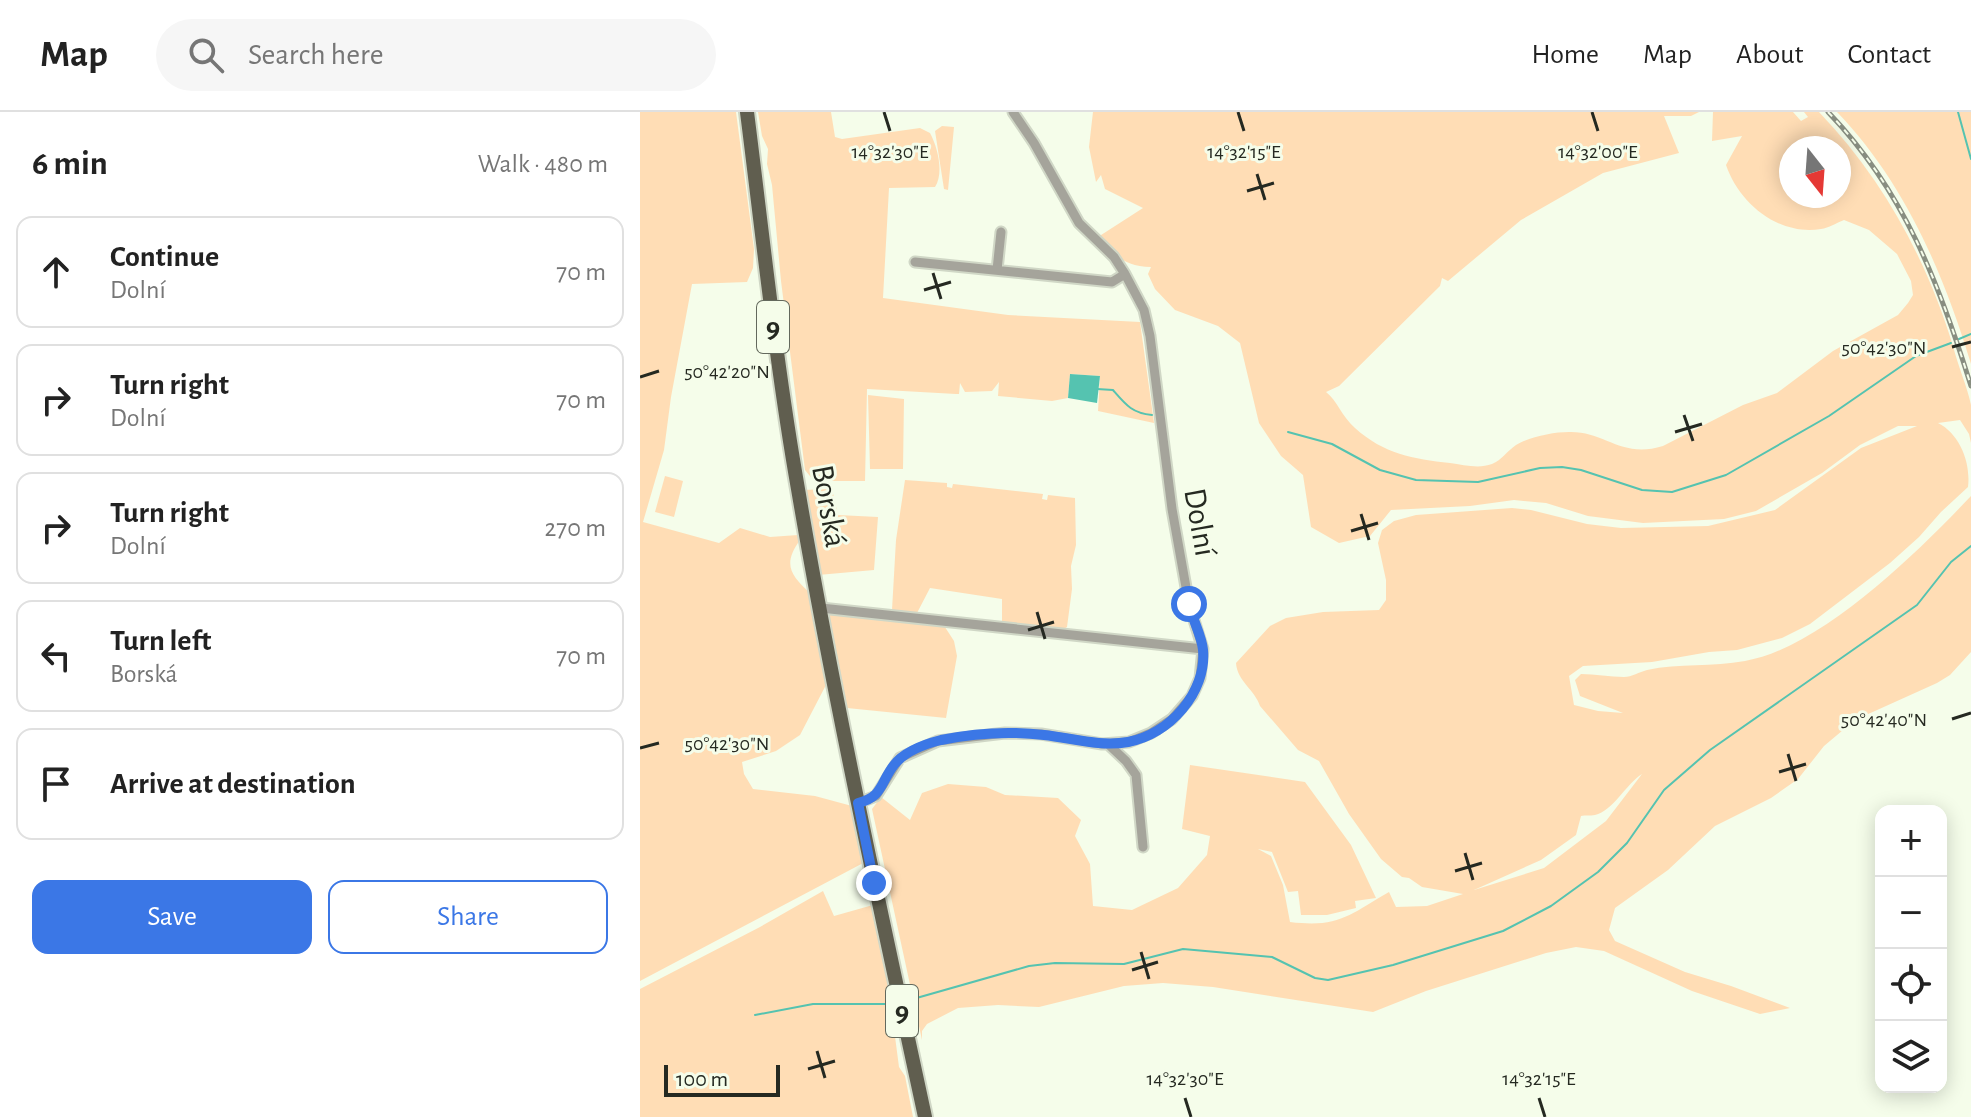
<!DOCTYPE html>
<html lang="en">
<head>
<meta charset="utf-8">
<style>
	:root { --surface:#fff; --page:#f6f6f6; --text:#222; --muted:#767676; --line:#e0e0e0; --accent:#3b77e6 }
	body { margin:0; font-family:"Alegreya Sans",sans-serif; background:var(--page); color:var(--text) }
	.controls { position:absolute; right:24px; bottom:24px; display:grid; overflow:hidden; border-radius:16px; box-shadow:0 4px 20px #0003 }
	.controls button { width:72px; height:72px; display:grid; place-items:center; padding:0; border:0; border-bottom:2px solid var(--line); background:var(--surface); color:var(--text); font:40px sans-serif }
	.compass { position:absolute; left:1139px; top:24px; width:72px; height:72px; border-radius:50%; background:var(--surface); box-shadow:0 4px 20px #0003; rotate:163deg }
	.scale { position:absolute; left:24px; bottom:20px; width:116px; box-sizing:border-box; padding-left:8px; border:4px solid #252921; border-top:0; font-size:22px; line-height:28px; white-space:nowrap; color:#252921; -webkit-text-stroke:6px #f5fdea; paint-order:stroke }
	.stop { position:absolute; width:24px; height:24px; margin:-18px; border:6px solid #3b77e6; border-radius:50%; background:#fff }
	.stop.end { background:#3b77e6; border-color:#fff; box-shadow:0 2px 8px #0008 }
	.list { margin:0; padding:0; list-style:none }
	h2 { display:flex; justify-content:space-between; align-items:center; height:104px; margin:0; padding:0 32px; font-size:34px }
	h2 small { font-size:26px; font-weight:400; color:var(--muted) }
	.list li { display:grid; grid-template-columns:52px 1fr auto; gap:24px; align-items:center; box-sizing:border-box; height:112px; margin:0 16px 16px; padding:0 16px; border:2px solid var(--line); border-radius:16px }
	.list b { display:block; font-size:30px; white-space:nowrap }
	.list p { margin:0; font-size:26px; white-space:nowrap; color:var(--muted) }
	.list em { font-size:26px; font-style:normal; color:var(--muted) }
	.actions { display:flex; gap:16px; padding:24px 32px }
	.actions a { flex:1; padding:18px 0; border:2px solid var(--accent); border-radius:16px; text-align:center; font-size:28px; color:var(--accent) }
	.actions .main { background:var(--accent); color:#fff }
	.icon { flex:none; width:44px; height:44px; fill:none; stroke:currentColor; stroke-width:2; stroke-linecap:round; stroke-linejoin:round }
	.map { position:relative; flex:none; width:1331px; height:1005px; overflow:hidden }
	header { display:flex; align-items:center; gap:48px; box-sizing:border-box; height:112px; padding:0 40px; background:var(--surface); border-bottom:2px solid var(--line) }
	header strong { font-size:38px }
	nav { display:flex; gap:44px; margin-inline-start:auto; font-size:28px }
	.search { width:560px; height:72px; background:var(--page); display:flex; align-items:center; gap:20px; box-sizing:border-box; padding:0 28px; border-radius:44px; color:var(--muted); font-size:30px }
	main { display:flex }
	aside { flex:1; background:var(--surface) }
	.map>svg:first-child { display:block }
	.green { fill:#ffddb5; fill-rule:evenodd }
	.water { fill:#55c3b0 }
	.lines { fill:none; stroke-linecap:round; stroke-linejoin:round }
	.stream { stroke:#55c3b0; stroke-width:2 }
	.minor-casing { stroke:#d0d7c6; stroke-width:13 }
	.primary-casing { stroke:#d0d7c6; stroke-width:18 }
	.minor { stroke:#a5a49b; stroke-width:9 }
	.primary { stroke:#605e4f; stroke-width:14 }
	.rail-casing { stroke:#888e81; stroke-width:5 }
	.rail { stroke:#f5fdea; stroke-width:2; stroke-dasharray:6; stroke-linecap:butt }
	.route { stroke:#3b77e6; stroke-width:10 }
	.ticks { fill:none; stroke:#252921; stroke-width:3 }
	.labels { text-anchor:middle; stroke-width:6; stroke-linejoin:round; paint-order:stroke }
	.shield { fill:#f5fdea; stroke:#63695d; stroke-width:2 }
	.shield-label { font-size:30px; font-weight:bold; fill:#252921 }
	.street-label { font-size:32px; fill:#252921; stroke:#f5fdea }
	.ticks-label { font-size:20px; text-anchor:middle; fill:#252921; stroke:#f5fdea; stroke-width:6; stroke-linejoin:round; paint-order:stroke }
</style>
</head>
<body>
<header>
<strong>Map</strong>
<div class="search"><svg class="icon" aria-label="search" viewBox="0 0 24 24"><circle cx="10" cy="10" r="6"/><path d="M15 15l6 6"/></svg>Search here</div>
<nav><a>Home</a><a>Map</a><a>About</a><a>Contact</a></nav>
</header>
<main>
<aside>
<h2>6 min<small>Walk · 480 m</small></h2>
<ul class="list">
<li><svg class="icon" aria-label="ahead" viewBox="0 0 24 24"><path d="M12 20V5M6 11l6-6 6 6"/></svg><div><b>Continue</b><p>Dolní</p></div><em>70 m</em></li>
<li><svg class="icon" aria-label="right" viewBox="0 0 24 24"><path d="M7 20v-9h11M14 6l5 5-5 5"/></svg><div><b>Turn right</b><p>Dolní</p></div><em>70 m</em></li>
<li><svg class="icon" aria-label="right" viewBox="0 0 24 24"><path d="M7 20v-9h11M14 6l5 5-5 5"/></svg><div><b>Turn right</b><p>Dolní</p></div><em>270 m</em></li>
<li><svg class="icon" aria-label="left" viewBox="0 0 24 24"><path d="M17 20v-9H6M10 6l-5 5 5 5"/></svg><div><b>Turn left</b><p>Borská</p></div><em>70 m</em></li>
<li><svg class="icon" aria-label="arrive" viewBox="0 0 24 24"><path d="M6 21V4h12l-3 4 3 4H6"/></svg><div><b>Arrive at destination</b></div></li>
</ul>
<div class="actions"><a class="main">Save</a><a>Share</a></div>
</aside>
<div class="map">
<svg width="1331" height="1005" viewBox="0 0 1331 1005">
	<rect width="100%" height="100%" fill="#f5fdea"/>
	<path class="green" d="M 0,0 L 96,0 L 114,137 L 113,156 L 107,170 L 52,172 L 31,285 L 24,338 L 3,410 L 79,431 L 100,416 L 130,425 L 158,423 L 160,428 C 142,453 151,463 170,481 L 187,571 L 160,623 L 136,639 L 102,650 L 104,662 L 113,677 L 175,684 L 212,694 L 227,749 L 0,869 Z
		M 118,0 L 191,0 L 195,25 L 202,27 L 280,16 L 290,21 C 298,36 304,61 295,75 L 249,76 L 243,186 L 368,203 L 500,210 L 514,311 L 458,299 L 460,264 L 430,262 L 428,286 L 412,289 L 358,284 L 359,270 L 352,279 L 325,280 L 320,271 L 319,282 L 316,282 L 227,277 L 225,369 L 174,369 L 165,358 L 141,169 L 132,73 L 127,52 L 128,37 L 122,24 Z
		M 453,0 L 1059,0 L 1051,4 L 1024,4 L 1039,41 L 963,61 L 881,108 L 808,169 L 802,166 L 800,174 L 699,274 L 686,280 C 697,288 702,305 715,316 C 744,342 773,347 810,351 C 824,353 839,357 852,352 C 862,348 867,339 876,333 C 889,325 913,320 929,320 C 965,319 981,347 1023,334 L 1103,293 L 1137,281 L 1193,239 L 1258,203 L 1268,191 L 1273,183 L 1271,169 L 1257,142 L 1229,118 L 1204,108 C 1196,111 1189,116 1181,117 C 1138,124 1099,91 1086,53 L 1102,24 L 1072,29 L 1073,0 L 1153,0 L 1161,9 L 1168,5 L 1164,0 L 1179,0 C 1243,67 1286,146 1313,234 C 1318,254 1327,274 1331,293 C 1331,305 1331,319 1331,331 L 1329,322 L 1320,308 L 1298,311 C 1320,322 1331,351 1328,375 L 1301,400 L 1279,425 L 1250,451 L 1170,512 L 1142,526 L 1097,538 L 1069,540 L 1012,550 L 943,554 L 929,564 L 934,593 L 958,599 L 983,601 L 940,584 L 935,568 L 941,562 C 955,562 970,565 984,565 C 992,565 999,560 1007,558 C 1039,551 1073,555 1105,549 C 1181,536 1279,439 1331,384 L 1331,540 L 1310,563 L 1297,571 L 1215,608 L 1184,634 L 1158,667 L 1131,686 L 1075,714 L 1028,758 L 975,796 L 969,818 L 975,829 L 1045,860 L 1091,874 L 1150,896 L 1120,902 L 1052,879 L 964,839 L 936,835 L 906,841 L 786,879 L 733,900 L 573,875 L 523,871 L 484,874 L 399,895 L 358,893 L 318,896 L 287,912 L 282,919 L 282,928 L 232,697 L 241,685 L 270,708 L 282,681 L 308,672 L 346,675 L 365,683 L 418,686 L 441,708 L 435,724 L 450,752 L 453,794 L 492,798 L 538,776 L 567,743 L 570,724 L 542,717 L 550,653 L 665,670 L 711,733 L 736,786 L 715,789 L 716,796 L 687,803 L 661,803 L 658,779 L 648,780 L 632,740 L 618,737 L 631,744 L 643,773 L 650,810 C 699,816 709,803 749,780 L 756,795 L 787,794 L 823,782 L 782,775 L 769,766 L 762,765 L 741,747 L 709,702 L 679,649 L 658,638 L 620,594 C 615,578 597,569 596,551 L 630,514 L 646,506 L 683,500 L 739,498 L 746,488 L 746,468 L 738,431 L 742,418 L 754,409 L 776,403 L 872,396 L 891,398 L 947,412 L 981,416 L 1068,414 L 1135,398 L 1221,336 L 1277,314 L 1258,314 L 1220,333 L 1182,361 L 1116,399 L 1084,407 L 1003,411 L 948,404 L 906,391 L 874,388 L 830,394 L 751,398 L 730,424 L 699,431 L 671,415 L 663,363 L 641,344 L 619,311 L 600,231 L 578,214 L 535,198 L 515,177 L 508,162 L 511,155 C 485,155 475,143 458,125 L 503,96 L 465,77 L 461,63 L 456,70 L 449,35 ZM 1151,36 L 1199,36 L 1199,84 L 1151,84 ZM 1002,662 L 966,709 L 904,756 L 834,778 L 901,748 L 936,723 L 941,704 C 945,703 950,704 955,703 C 973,699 986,672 1002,662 Z
		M 1197,0 L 1331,0 L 1331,252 C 1303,160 1265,71 1197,0 Z
		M 302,14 L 314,15 L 308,78 L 304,77 L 295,19 Z
		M 228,283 L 264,287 L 263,357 L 230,357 Z
		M 25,364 L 43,369 L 34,405 L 15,400 Z
		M 265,368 L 307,371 L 307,375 L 312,376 L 313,372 L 403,382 L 402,387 L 407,388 L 408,383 L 435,386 L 436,433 L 431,454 L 432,477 L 427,515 L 422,518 L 362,513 L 362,487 L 290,476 L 277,501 L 252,498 L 256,428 Z
		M 192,377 L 198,403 L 238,405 L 234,458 L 178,463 L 162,378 Z
		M 188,502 L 303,512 L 314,529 L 317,544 L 306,606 L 207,596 Z
		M 183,779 L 194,804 L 233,793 L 248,871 L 259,955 L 265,964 L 273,1005 L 0,1005 L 0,877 L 120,815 Z"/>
	<path class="water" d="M 430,262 L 460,264 L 457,291 L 428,286 Z"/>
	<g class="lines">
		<path class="stream" d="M 1318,0 L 1331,47
			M 1319,227 L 1331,222
			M 457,277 L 473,278 C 486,293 492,301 512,303
			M 648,320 L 692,332 L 740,358 L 776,368 L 838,370 L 900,356 L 922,355 L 941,358 L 1002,378 L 1032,380 L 1086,363 L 1189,304 L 1276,244 L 1311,231
			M 266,889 L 389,854 L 415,851 L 484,852 L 543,837 L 632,845 L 675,866 L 688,868 L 753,853 L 863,819 L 911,794 L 958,760 L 987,731 L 1024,678 L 1070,638 L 1277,493 L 1311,450 L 1331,434
			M 115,903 L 173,892 L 256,892"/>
		<defs>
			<path id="minor" d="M 275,150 L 472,170 L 485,162
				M 357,158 L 361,120
				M 181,496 L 563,537
				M 468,632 L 486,649 L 496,663 L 503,735
				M 218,691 L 236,684 L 260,646 L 298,629 L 365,621 L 401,622 L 462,632 L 489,630 L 511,621 L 532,607 L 552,584 L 560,566 L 563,537 L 549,492 L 532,397 L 510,224 L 504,198 L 485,162 L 474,145 L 439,111 L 394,31 L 373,0"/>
			<path id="primary" d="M 107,0 C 123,126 136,252 158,377 C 194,588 240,796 285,1005"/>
		</defs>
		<use href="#minor" class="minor-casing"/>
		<use href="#primary" class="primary-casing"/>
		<use href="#minor" class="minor"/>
		<use href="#primary" class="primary"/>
		<defs>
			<path id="rail" d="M 1188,0 C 1264,79 1299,171 1331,274"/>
		</defs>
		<use href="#rail" class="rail-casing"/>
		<use href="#rail" class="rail"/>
	</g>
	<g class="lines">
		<path class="route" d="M 234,771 L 218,691 C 243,685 240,671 254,653 C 264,640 285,632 301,628 C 335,621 370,619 404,623 C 432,626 460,635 488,630 C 529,623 567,580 563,538 C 562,524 552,507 549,492"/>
	</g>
	<path class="ticks" d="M 244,0 L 250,19M 598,0 L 604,19M 952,0 L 958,19M 617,62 L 625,88M 607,79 L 634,71M 293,161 L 301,187M 284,178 L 311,170M 1312,235 L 1331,230M 0,265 L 19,259M 1044,303 L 1053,329M 1035,320 L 1062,312M 721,402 L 729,428M 711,419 L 738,411M 397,500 L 405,527M 388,518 L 414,510M 1312,607 L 1331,601M 0,636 L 19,631M 1148,642 L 1156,669M 1139,660 L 1166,652M 825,741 L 833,768M 815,759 L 842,751M 501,840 L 509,867M 492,858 L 518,850M 177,939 L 185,966M 168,957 L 195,949M 545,986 L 551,1005M 899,986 L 905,1005"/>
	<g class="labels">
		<g class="shield">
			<rect x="117" y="189" width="32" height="52" rx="6"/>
			<rect x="246" y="873" width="32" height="52" rx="6"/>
		</g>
		<g class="shield-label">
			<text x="133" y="225">9</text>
			<text x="262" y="909">9</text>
		</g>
		<g class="street-label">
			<text transform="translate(190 394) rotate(80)" y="11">Borská</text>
			<text transform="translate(561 410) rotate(80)" y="11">Dolní</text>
		</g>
	</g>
	<g class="ticks-label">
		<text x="250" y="46">14°32'30"E</text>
		<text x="604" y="46">14°32'15"E</text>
		<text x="958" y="46">14°32'00"E</text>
		<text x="1244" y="242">50°42'30"N</text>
		<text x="87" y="266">50°42'20"N</text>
		<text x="1244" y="614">50°42'40"N</text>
		<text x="87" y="638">50°42'30"N</text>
		<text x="545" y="973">14°32'30"E</text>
		<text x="899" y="973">14°32'15"E</text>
	</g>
</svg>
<div class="controls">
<button>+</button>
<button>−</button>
<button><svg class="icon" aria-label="locate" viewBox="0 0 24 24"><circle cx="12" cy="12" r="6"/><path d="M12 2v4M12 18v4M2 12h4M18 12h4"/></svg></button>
<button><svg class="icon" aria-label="layers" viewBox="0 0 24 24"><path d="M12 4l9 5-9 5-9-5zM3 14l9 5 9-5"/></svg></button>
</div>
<svg class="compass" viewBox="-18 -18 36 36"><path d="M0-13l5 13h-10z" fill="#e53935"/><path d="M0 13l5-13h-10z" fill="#767676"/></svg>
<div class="scale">100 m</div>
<div class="stop" style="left:549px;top:492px"></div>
<div class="stop end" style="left:234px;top:771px"></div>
</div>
</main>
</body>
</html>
